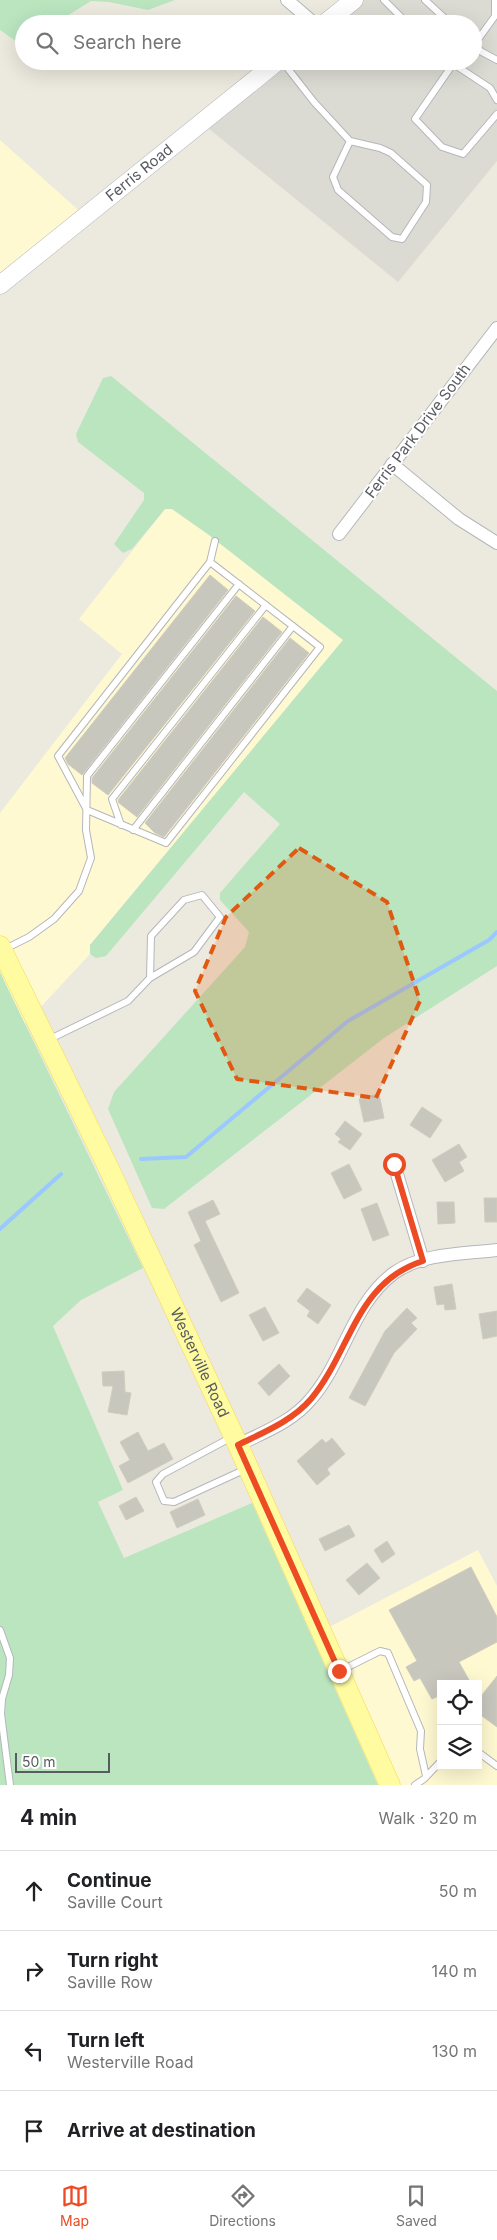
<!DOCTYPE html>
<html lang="en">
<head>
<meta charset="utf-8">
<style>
	:root { --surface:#fff; --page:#f6f6f6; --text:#202124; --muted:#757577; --line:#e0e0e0; --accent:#ec4b24 }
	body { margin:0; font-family:Inter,sans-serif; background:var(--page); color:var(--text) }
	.controls { position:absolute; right:15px; bottom:15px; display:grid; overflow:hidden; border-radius:0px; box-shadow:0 5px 20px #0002 }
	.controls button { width:45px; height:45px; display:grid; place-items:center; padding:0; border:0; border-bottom:1px solid var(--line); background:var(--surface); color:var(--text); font:25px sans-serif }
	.scale { position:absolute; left:15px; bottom:12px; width:95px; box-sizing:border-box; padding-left:5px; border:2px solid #585b60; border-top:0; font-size:14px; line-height:18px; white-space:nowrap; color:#585b60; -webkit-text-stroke:4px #fff; paint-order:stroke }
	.stop { position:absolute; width:15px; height:15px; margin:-11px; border:4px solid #ec4b24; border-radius:50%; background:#fff }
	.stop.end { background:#ec4b24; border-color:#fff; box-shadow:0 1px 5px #0008 }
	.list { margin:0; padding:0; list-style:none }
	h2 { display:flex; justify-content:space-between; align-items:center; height:65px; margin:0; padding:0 20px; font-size:21px }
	h2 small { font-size:16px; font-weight:400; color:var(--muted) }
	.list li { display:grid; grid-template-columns:32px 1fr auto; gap:15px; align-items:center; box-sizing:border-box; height:80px; padding:0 20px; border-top:1px solid var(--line) }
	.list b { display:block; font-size:19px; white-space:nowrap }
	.list p { margin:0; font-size:16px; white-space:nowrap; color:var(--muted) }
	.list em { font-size:16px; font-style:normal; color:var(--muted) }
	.icon { flex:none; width:28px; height:28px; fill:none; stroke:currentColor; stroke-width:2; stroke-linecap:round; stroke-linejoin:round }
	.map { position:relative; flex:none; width:497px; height:1785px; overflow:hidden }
	.search { position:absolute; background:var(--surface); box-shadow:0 5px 20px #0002; left:15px; right:15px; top:15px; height:55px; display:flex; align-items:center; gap:12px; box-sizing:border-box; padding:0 18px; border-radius:28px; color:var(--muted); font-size:19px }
	.sheet { height:385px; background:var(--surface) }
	nav { display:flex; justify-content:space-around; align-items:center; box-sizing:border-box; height:70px; border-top:1px solid var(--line); background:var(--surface); font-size:14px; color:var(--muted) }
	nav a { display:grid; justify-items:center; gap:2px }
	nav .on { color:var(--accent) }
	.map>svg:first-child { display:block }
	.commercial { fill:#fef9d1; fill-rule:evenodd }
	.industrial { fill:#dcdbd3 }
	.green { fill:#bae5bf }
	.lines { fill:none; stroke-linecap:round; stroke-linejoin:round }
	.stream { stroke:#9bc8ff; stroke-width:4 }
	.building { fill:#c8c7be; stroke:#d0ccbd }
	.service-casing { stroke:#b5b6bc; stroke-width:8 }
	.minor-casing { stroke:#b5b6bc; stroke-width:14 }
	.secondary-casing { stroke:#b8bac1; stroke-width:19 }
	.primary-casing { stroke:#f4d94f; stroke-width:21 }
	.service { stroke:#fff; stroke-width:6 }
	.minor { stroke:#fff; stroke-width:12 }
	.secondary { stroke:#fff; stroke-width:18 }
	.primary { stroke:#fffba0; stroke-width:20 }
	.route { stroke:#ec4b24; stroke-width:6 }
	.marked { fill:#e15910; fill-opacity:0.2; stroke:#e15910; stroke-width:4; stroke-dasharray:10 6; stroke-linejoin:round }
	.labels { text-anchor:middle; stroke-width:4; stroke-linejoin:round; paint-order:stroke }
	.street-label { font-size:15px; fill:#585b60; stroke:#fff }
</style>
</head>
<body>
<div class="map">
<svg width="497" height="1785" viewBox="0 0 497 1785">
	<rect width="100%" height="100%" fill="#eceadf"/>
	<path class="commercial" d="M 0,140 L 85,216 L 0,286 Z
		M 165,509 L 172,509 L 209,535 L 343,640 L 90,945 L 90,954 L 24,1025 L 0,972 L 0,813 L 122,654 L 79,619 Z
		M 478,1550 L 497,1586 L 497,1785 L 378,1785 L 312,1636 ZM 441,1684 L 478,1684 L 478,1766 L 441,1766 Z"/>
	<path class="industrial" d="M 357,0 L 497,0 L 497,161 L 398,282 L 203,124 L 281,61 L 473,61 L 473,24 L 328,24 Z"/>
	<path class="green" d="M 0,0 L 175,0 L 148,10 L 109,2 L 91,1 L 54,24 L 24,24 L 24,42 L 17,42 L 0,30 Z
		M 111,376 L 497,691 L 497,966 L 384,1038 L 164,1209 L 152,1208 L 108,1109 L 114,1092 L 245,947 L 249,932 L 220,900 L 220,893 L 280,824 L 244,792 L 106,956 L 96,958 L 90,954 L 90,945 L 343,640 L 209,535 L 172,509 L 165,509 L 132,549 L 123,553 L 114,544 L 144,500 L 144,493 L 78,442 L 76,434 L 103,378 Z
		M 0,972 L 143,1268 L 81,1300 L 53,1326 L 123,1490 L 98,1502 L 124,1558 L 252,1503 L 378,1785 L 0,1785 Z"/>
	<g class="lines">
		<path class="stream" d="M 141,1159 L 186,1157 L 348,1021 L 489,940 L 497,932
			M 0,1229 L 61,1174"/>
	</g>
	<path class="building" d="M 210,575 L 228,590 L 82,775 L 68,764 L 65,758 Z
		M 236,596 L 255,611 L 108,795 L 92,783 L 92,778 Z
		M 263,617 L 282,632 L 137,817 L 119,803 L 118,800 Z
		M 290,638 L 309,653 L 164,837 L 155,833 L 145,823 Z
		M 379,1094 L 384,1118 L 364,1122 L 359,1099 Z
		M 422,1107 L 442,1120 L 430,1138 L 410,1125 Z
		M 345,1121 L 362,1134 L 350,1150 L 338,1142 L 341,1139 L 335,1134 Z
		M 459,1144 L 467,1157 L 459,1162 L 464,1171 L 445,1182 L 432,1160 Z
		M 349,1164 L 362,1190 L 344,1199 L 331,1173 Z
		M 484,1198 L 497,1198 L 497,1222 L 485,1222 Z
		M 213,1200 L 220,1214 L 205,1221 L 239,1293 L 221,1302 L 194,1245 L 201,1241 L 188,1212 Z
		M 437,1202 L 454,1202 L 455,1223 L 438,1224 Z
		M 377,1203 L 389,1235 L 373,1241 L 361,1209 Z
		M 452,1284 L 456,1309 L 445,1310 L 444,1304 L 437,1305 L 434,1287 Z
		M 307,1288 L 331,1305 L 318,1324 L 307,1316 L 310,1311 L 297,1301 Z
		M 265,1307 L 279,1333 L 263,1341 L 249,1315 Z
		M 407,1308 L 417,1318 L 411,1323 L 417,1329 L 394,1353 L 365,1406 L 349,1398 L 385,1331 Z
		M 497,1311 L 497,1336 L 483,1339 L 479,1314 Z
		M 279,1364 L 290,1376 L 269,1396 L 258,1383 Z
		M 124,1371 L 125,1392 L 131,1393 L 127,1415 L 108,1412 L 113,1386 L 103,1386 L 102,1372 Z
		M 138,1432 L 148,1451 L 164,1443 L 173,1459 L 128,1483 L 119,1466 L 130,1460 L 120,1442 Z
		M 332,1438 L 345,1454 L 327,1469 L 330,1474 L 317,1485 L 297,1461 L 322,1439 L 326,1443 Z
		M 136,1497 L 144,1511 L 126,1520 L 119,1506 Z
		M 198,1499 L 205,1515 L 177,1528 L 170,1512 Z
		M 349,1525 L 355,1536 L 325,1551 L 319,1539 Z
		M 387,1541 L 395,1554 L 382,1563 L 374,1550 Z
		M 367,1563 L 380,1578 L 359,1595 L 346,1580 Z
		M 471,1567 L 497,1617 L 497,1642 L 459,1662 L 469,1680 L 461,1684 L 441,1684 L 441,1695 L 432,1699 L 420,1678 L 414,1681 L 406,1667 L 417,1661 L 389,1610 Z
		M 497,1676 L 497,1727 L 478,1713 L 478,1700 Z"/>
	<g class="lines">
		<defs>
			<path id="service" d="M 384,0 L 408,24
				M 425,0 L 451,24
				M 473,44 L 482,52 L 497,60
				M 474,45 L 495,16 L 495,0
				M 282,61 L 314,102 L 350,141 L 380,148 L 391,153 L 427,185 L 426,202 L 402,239 L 392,237 L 338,190 L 333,177 L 350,141
				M 449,61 L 490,88 L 497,100
				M 453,64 L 415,119 L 442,147 L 463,154 L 497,114
				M 210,562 L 320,647 L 166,843 L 87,810 L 58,756 L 210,562 L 215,541
				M 121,825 L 112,799 L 266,605
				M 133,830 L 293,626
				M 5,949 L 29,937 L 54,919 L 79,891 L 91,858 L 86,830 L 87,776 L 239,584
				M 48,1040 L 128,1001 L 150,978 L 194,952 L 220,917 L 202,895 L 184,900 L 151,936 L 150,978
				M 232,1437 L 163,1474 L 156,1482 L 164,1501 L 174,1502 L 246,1469
				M 0,1630 L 10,1658 L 9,1675 L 2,1699 L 1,1714 L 10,1785
				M 342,1670 L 380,1651 L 388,1653 L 421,1731 L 420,1749 L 426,1776
				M 478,1752 L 497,1766
				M 415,1785 L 424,1779 L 441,1761"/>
			<path id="minor" d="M 287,0 L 315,24
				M 392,464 L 459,519 L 497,543
				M 339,534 L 497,328
				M 394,1164 L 423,1261
				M 238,1445 C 264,1432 292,1422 311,1399 C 344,1361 352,1304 394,1273 C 422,1253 464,1254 497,1250"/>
			<g id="secondary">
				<path d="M 324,24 L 354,0"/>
				<path id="s1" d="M 0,285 L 278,61"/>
			</g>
			<g id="primary">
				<path id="s2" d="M 0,946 L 110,1171 L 238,1445 L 390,1785"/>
			</g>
		</defs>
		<use href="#service" class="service-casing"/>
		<use href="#minor" class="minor-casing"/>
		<use href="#secondary" class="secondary-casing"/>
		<use href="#primary" class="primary-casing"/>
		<use href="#service" class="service"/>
		<use href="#minor" class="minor"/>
		<use href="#secondary" class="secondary"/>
		<use href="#primary" class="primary"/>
	</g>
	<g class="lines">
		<path class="route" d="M 339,1671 L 238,1445 C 264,1432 292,1421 311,1399 C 351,1351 356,1282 423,1261 L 394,1164"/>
	</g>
	<path class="marked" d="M 299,848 L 387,902 L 420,1001 L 376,1098 L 237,1079 L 195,991 L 226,917 Z"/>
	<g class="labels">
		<g class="street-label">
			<text dy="5" stroke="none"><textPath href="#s1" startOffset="179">Ferris Road</textPath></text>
			<text transform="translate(418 431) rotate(-53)" y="5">Ferris Park Drive South</text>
			<text dy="5" stroke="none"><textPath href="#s2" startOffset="462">Westerville Road</textPath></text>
		</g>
	</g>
</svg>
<div class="controls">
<button><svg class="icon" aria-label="locate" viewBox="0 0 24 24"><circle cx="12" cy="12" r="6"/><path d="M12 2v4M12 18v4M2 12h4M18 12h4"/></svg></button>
<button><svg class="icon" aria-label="layers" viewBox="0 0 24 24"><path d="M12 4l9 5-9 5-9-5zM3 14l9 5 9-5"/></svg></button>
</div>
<div class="scale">50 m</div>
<div class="stop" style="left:394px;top:1164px"></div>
<div class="stop end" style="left:339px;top:1671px"></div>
<div class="search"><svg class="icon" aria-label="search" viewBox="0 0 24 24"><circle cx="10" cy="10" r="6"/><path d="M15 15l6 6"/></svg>Search here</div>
</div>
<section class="sheet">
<h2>4 min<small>Walk · 320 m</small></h2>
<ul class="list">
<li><svg class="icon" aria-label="ahead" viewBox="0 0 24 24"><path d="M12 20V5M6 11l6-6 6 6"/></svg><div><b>Continue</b><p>Saville Court</p></div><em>50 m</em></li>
<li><svg class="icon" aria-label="right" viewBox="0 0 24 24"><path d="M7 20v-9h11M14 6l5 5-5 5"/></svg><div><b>Turn right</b><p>Saville Row</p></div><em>140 m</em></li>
<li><svg class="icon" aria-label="left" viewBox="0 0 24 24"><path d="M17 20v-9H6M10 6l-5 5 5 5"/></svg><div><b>Turn left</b><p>Westerville Road</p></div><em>130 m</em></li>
<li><svg class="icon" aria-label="arrive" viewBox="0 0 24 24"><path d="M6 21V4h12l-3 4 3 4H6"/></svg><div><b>Arrive at destination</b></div></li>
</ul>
</section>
<nav>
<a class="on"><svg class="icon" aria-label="map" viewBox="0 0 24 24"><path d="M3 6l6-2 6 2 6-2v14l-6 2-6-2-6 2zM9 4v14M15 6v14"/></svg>Map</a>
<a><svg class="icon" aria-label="directions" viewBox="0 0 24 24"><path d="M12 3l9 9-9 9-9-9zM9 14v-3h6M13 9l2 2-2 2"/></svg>Directions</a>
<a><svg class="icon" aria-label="saved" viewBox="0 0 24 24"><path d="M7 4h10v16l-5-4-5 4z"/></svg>Saved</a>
</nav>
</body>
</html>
